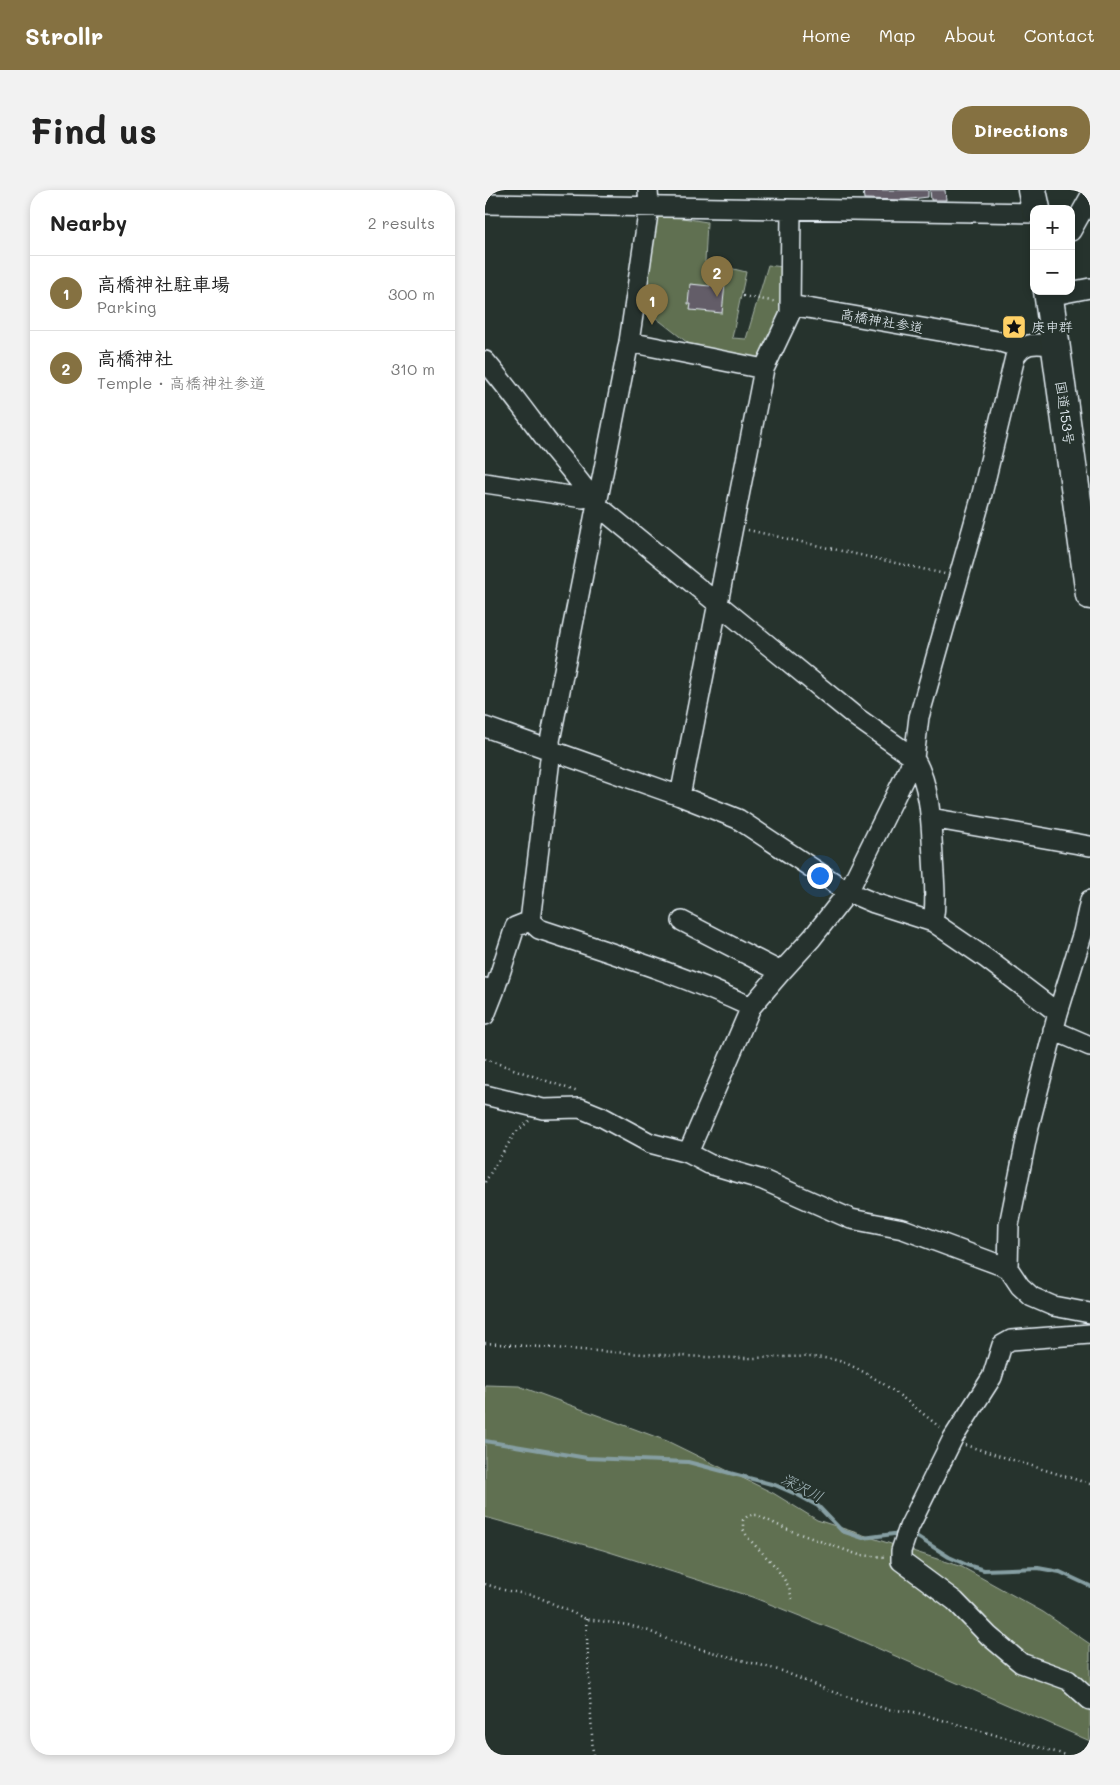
<!DOCTYPE html>
<html lang="en">
<head>
<meta charset="utf-8">
<style>
	:root { --surface:#fff; --page:#f2f2f2; --text:#222; --muted:#767676; --line:#e0e0e0; --accent:#857141 }
	body { margin:0; font-family:Mali,"Klee One",sans-serif; background:var(--page); color:var(--text) }
	.controls { position:absolute; right:15px; top:15px; display:grid; overflow:hidden; border-radius:10px; box-shadow:0 2px 8px #0003 }
	.controls button { width:45px; height:45px; display:grid; place-items:center; padding:0; border:0; border-bottom:1px solid var(--line); background:var(--surface); color:var(--text); font:25px sans-serif }
	.you { position:absolute; left:334px; top:685px; width:18px; height:18px; margin:-12px; border:4px solid #fff; border-radius:50%; background:#1a73e8; box-shadow:0 0 0 8px #1a73e833 }
	.badge { display:grid; place-items:center; width:32px; height:32px; border-radius:50%; background:var(--accent); color:#fff; font-size:16px; font-weight:700 }
	.pin { position:absolute; translate:-50% -41px; filter:drop-shadow(0 1px 2px #0008) }
	.pin::after { content:''; position:absolute; top:26px; width:18px; height:15px; background:inherit; clip-path:polygon(0 0,100% 0,50% 100%) }
	.list { margin:0; padding:0; list-style:none }
	h2 { display:flex; justify-content:space-between; align-items:center; height:65px; margin:0; padding:0 20px; font-size:21px }
	h2 small { font-size:16px; font-weight:400; color:var(--muted) }
	.list li { display:grid; grid-template-columns:32px 1fr auto; gap:15px; align-items:center; box-sizing:border-box; height:75px; padding:0 20px; border-top:1px solid var(--line) }
	.list b { display:block; font-size:19px; white-space:nowrap }
	.list p { margin:0; font-size:16px; white-space:nowrap; color:var(--muted) }
	.list em { font-size:16px; font-style:normal; color:var(--muted) }
	.map { position:relative; flex:none; width:605px; height:1565px; overflow:hidden; border-radius:20px }
	header { display:flex; align-items:center; gap:30px; box-sizing:border-box; height:70px; padding:0 25px; background:var(--accent); color:#fff }
	header strong { font-size:24px }
	nav { display:flex; gap:28px; margin-inline-start:auto; font-size:18px }
	.intro { display:flex; align-items:center; justify-content:space-between; box-sizing:border-box; height:120px; padding:0 30px }
	h1 { margin:0; font-size:35px }
	.button { padding:12px 22px; border-radius:20px; background:var(--accent); color:#fff; font-size:18px; font-weight:700 }
	main { display:flex; gap:30px; padding:0 30px }
	aside { flex:1; background:var(--surface); border-radius:20px; box-shadow:0 2px 8px #0003 }
	.map>svg:first-child { display:block }
	.green { fill:#607051; stroke:#a4b0a4 }
	.lines { fill:none; stroke-linecap:round; stroke-linejoin:round }
	.stream { stroke:#869fa3; stroke-width:4 }
	.building { fill:#635d67; stroke:#e8f1f8 }
	.minor-casing { stroke:#e8f1f8; stroke-width:22 }
	.highway-casing { stroke:#e8f1f8; stroke-width:31 }
	.path { stroke:#e8f1f8; stroke-width:2.5; stroke-dasharray:1 4; stroke-linecap:butt }
	.minor { stroke:#26332d; stroke-width:19 }
	.highway { stroke:#26332d; stroke-width:28 }
	.labels { text-anchor:middle; stroke-width:4; stroke-linejoin:round; paint-order:stroke }
	.street-label { font-size:14px; fill:#e8f1f8; stroke:#26332d }
	.poi-label { font-size:14px; fill:#e8f1f8; stroke:#26332d; text-anchor:start }
	.water-label { font-size:15px; font-style:italic; fill:#a7bbc0; stroke:#26332d }
</style>
</head>
<body>
<header>
<strong>Strollr</strong>
<nav><a>Home</a><a>Map</a><a>About</a><a>Contact</a></nav>
</header>
<div class="intro"><h1>Find us</h1><a class="button">Directions</a></div>
<main>
<aside>
<h2>Nearby<small>2 results</small></h2>
<ul class="list">
<li><span class="badge">1</span><div><b>高橋神社駐車場</b><p>Parking</p></div><em>300 m</em></li>
<li><span class="badge">2</span><div><b>高橋神社</b><p>Temple · 高橋神社参道</p></div><em>310 m</em></li>
</ul>
</aside>
<div class="map">
<svg width="605" height="1565" viewBox="0 0 605 1565">
	<rect width="100%" height="100%" fill="#26332d"/>
	<filter id="ink" filterUnits="userSpaceOnUse"><feTurbulence type="fractalNoise" baseFrequency=".02" numOctaves="2"/><feDisplacementMap in="SourceGraphic" scale="10" xChannelSelector="R" yChannelSelector="G"/><feConvolveMatrix kernelMatrix="1 2 1 2 8 2 1 2 1" color-interpolation-filters="sRGB"/></filter>
	<g filter="url(#ink)">
		<path class="green" d="M 173,24 L 222,32 L 220,72 L 261,82 L 247,148 L 261,149 L 283,75 L 297,77 L 297,123 L 275,172 L 208,157 L 157,117 Z
			M 0,1195 L 34,1196 L 182,1251 L 288,1303 L 332,1330 L 477,1377 L 558,1422 L 605,1454 L 605,1551 L 360,1444 L 267,1407 L 118,1360 L 0,1327 Z"/>
		<g class="lines">
			<path class="stream" d="M 0,1251 L 102,1268 L 203,1272 L 290,1295 L 313,1305 L 333,1316 L 357,1341 L 378,1348 L 416,1343
				M 428,1344 L 464,1367 L 482,1375 L 499,1380 L 553,1378 L 575,1382 L 605,1396"/>
		</g>
		<path class="building" d="M 378,0 L 443,0 L 443,7 L 418,10 L 379,9 Z
			M 445,0 L 460,0 L 461,10 L 446,10 Z
			M 225,93 L 240,94 L 237,123 L 205,120 L 206,114 L 203,114 L 205,94 L 225,96 Z"/>
		<g class="lines">
			<defs>
				<path id="minor" d="M 0,14 L 549,23
					M 586,41 L 605,7
					M 564,106 L 605,98
					M 305,115 L 512,151 L 535,158
					M 144,152 L 279,179
					M 0,171 C 25,200 46,230 69,260 C 84,278 99,296 112,315 L 371,527 L 429,568 C 446,597 446,634 448,667 C 449,689 452,710 448,732
					M 0,293 L 98,308 L 105,305
					M 0,537 L 195,606 L 253,629 L 363,702 L 389,713 L 448,732 L 502,769 L 573,823
					M 195,606 L 279,179 L 305,124 L 306,20
					M 446,628 L 605,656
					M 605,710 L 598,742 L 573,823 L 544,936 L 524,1035 L 523,1078 L 535,1096 L 547,1107 L 568,1116 L 605,1123
					M 45,731 L 66,561 L 65,551 L 144,152 L 164,17 L 163,0
					M 45,731 L 54,739 C 126,763 198,785 266,817
					M 197,731 L 296,782
					M 0,798 L 9,802 L 30,737 L 45,731
					M 0,825 L 9,802
					M 568,840 L 605,856
					M 0,905 L 58,919 L 95,918 L 117,927 L 165,953 L 203,963 L 224,974 L 278,990 L 366,1029 L 418,1039 L 523,1078
					M 203,963 L 266,817 L 296,782 L 327,748 L 363,702 L 429,568 L 434,527 L 495,312 L 530,167 C 540,150 552,154 570,155
					M 605,1144 L 526,1150 L 517,1155 L 507,1187 L 468,1248 L 424,1337 L 416,1361 L 416,1371 L 470,1411 L 504,1446 L 536,1473 L 583,1490 L 605,1510"/>
				<path id="highway" d="M 547,0 L 551,19
					M 563,101 L 605,405"/>
			</defs>
			<use href="#minor" class="minor-casing"/>
			<use href="#highway" class="highway-casing"/>
			<path class="path" d="M 258,106 L 292,112
				M 263,340 L 460,384
				M 0,869 L 93,902
				M 0,992 L 30,943 L 44,931
				M 0,1153 C 85,1159 169,1166 254,1168 C 284,1169 333,1162 360,1173 C 396,1188 427,1215 457,1239
				M 480,1255 L 605,1294
				M 0,1394 L 19,1400 L 51,1406 L 101,1429 L 143,1435 L 164,1441 L 186,1451 L 297,1481 L 342,1500 L 401,1519 L 429,1522 L 581,1565
				M 307,1409 L 304,1397 L 291,1377 L 263,1348 L 258,1339 L 258,1330 L 264,1325 L 272,1325 L 301,1339 L 374,1365 L 400,1367
				M 101,1429 L 108,1565"/>
			<use href="#minor" class="minor"/>
			<use href="#highway" class="highway"/>
		</g>
	</g>
	<defs>
		<symbol id="sight-square" viewBox="-11 -11 22 22"><rect x="-9" y="-9" width="18" height="18" rx="4" fill="#ffd166" stroke="#26332d"/><path d="M0-6L1.8-2.2L6-1.7L2.9 1.2L3.7 5.4L0 3.3L-3.7 5.4L-2.9 1.2L-6-1.7L-1.8-2.2Z" fill="#111"/></symbol>
	</defs>
	<g fill-rule="evenodd">
		<use href="#sight-square" x="515" y="123" width="28" height="28"/>
	</g>
	<g class="labels">
		<g class="street-label">
			<text transform="translate(397 131) rotate(10)" y="5">高橋神社参道</text>
			<text transform="translate(580 223) rotate(82)" y="5">国道153号</text>
		</g>
		<g class="poi-label">
			<text x="546" y="142">庚申群</text>
		</g>
		<g class="water-label">
			<text transform="translate(317 1298) rotate(27)" y="5">深沢川</text>
		</g>
	</g>
</svg>
<div class="controls">
<button>+</button>
<button>−</button>
</div>
<div class="you"></div>
<div class="pin badge" style="left:167px;top:135px">1</div>
<div class="pin badge" style="left:232px;top:107px">2</div>
</div>
</main>
</body>
</html>
